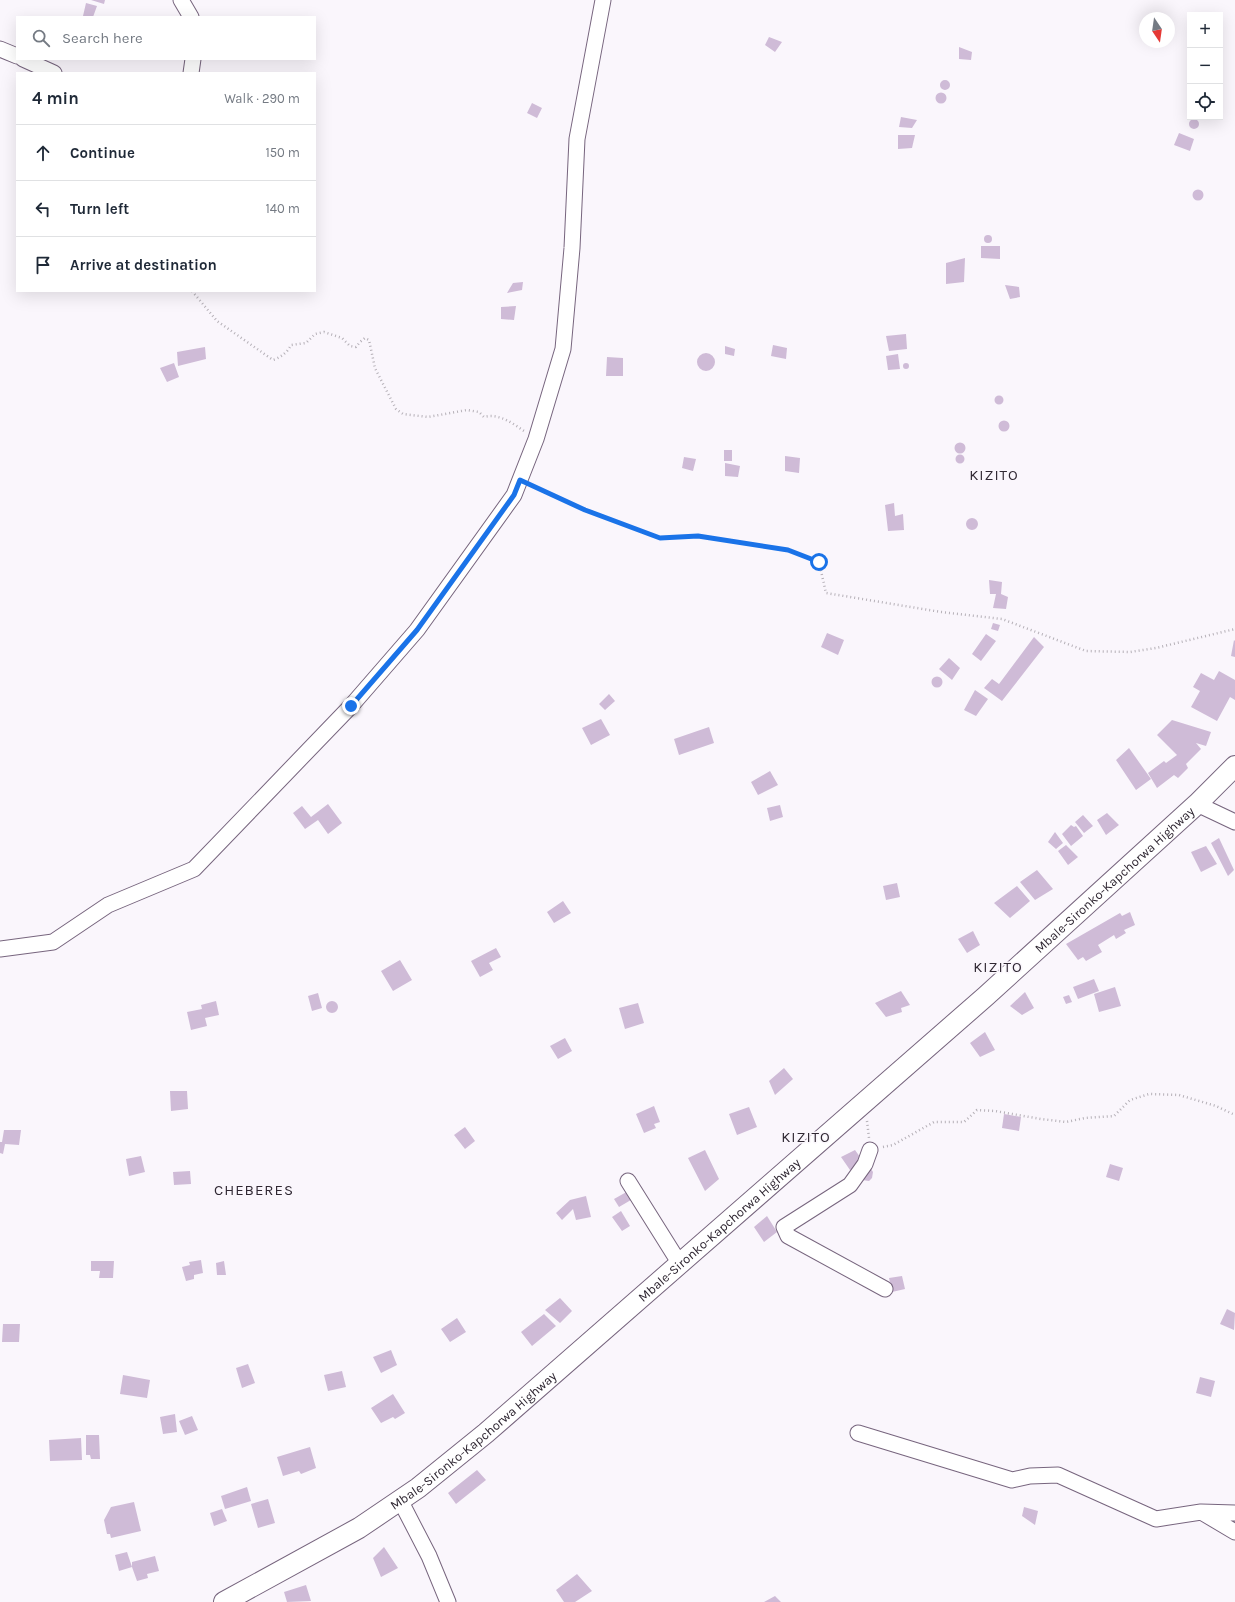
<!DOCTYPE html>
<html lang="en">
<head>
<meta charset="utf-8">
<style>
	:root { --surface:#fff; --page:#f2f2f3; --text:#1f2937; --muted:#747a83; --line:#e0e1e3 }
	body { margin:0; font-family:Karla,sans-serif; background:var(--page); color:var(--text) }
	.controls { position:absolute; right:12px; top:12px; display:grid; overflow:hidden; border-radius:0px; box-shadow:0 4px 16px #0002 }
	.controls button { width:36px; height:36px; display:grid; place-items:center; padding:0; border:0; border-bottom:1px solid var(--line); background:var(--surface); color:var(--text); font:20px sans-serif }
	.compass { position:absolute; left:1139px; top:12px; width:36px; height:36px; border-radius:50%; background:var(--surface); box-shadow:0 4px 16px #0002; rotate:167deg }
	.stop { position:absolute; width:12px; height:12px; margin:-9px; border:3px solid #1a73e8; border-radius:50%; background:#fff }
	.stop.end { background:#1a73e8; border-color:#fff; box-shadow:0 1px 4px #0008 }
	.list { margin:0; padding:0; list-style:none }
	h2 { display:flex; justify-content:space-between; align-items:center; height:52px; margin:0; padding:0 16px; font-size:17px }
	h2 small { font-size:13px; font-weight:400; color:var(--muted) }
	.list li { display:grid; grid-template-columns:26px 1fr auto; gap:12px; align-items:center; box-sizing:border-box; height:56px; padding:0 16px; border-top:1px solid var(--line) }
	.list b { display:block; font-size:15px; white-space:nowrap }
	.list em { font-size:13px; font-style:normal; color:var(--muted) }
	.icon { flex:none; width:22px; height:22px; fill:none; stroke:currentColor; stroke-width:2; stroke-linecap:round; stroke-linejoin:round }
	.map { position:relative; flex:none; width:1235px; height:1602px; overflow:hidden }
	.search { position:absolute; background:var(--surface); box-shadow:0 4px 16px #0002; left:16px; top:16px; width:300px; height:44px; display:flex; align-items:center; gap:10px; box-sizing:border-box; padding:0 14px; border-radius:0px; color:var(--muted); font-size:15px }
	.panel { position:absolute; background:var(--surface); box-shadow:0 4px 16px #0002; left:16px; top:72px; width:300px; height:220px; border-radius:0px }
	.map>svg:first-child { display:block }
	.building { fill:#cfbbd7 }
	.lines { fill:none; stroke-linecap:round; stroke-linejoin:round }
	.minor-casing { stroke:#77657e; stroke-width:17 }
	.major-casing { stroke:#77657e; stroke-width:22 }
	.path { stroke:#b5b0b7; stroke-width:2.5; stroke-dasharray:1 3; stroke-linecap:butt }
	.minor { stroke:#fff; stroke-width:15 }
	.major { stroke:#fff; stroke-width:20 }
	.route { stroke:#1a73e8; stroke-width:5 }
	.labels { text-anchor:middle; stroke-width:3; stroke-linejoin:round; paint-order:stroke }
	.street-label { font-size:13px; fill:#2f2732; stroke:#faf6fc }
	.quarter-label { font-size:15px; letter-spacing:1px; fill:#2f2732; stroke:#faf6fc }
</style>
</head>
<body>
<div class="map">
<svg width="1235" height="1602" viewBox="0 0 1235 1602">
	<rect width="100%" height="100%" fill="#faf6fc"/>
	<path class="building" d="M 91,0 L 105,0 L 104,4 Z
		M 86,3 L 97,6 L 93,17 L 83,16 Z
		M 769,37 L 782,42 L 775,52 L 765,45 Z
		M 959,47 L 972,52 L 971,60 L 959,59 Z
		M940 85a5 5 0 1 1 10 0a5 5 0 1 1-10 0Z
		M935.5 98a5.5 5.5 0 1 1 11 0a5.5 5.5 0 1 1-11 0Z
		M 532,103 L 542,108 L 537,118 L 527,113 Z
		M 901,117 L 917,120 L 912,128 L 899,127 Z
		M1189 124a5 5 0 1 1 10 0a5 5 0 1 1-10 0Z
		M 1179,133 L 1194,139 L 1190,151 L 1174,145 Z
		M 898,135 L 915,135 L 912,148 L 898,149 Z
		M1192.5 195a5.5 5.5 0 1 1 11 0a5.5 5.5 0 1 1-11 0Z
		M984 239a4 4 0 1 1 8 0a4 4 0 1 1-8 0Z
		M 981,246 L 1000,246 L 1000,259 L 981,258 Z
		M 965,258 L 964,282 L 946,284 L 946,263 Z
		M 523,282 L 522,290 L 507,293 L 513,283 Z
		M 1005,285 L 1019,287 L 1020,297 L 1010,299 Z
		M 516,306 L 514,320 L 501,319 L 501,307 Z
		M 906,334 L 907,349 L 889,351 L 886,336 Z
		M 773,345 L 787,348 L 786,359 L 771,356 Z
		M 725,346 L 735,349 L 734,356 L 725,354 Z
		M 205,347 L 206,359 L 178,366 L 177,352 Z
		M697 362a9 9 0 1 1 18 0a9 9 0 1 1-18 0Z
		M 898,354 L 900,369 L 888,370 L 886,356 Z
		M 607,357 L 623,358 L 623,376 L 606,376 Z
		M903 366a3 3 0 1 1 6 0a3 3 0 1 1-6 0Z
		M 174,363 L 179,377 L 167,382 L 160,368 Z
		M994.5 400a4.5 4.5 0 1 1 9 0a4.5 4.5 0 1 1-9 0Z
		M998.5 426a5.5 5.5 0 1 1 11 0a5.5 5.5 0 1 1-11 0Z
		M954.5 448a5.5 5.5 0 1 1 11 0a5.5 5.5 0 1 1-11 0Z
		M 724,450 L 732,450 L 732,461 L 724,461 Z
		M955.5 459a4.5 4.5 0 1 1 9 0a4.5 4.5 0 1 1-9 0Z
		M 785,456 L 800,458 L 799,473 L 785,471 Z
		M 684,457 L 696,459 L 693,471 L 682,468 Z
		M 725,463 L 740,466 L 738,477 L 725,476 Z
		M 894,503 L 895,516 L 903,514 L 904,530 L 888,531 L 885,505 Z
		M966 524a6 6 0 1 1 12 0a6 6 0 1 1-12 0Z
		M 989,580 L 1002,582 L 1001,594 L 1008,597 L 1006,609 L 993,608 L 996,594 L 990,594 Z
		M 993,623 L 1000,625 L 998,631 L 991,629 Z
		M 827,633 L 844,640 L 838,655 L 821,647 Z
		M 986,634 L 996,641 L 981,661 L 972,654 Z
		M 1034,637 L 1044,647 L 1002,701 L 984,688 L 992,679 L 999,684 Z
		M 1234,640 L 1235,641 L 1235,657 L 1231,656 Z
		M 949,658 L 960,668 L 952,680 L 939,669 Z
		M 1219,671 L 1235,680 L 1235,700 L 1230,697 L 1217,721 L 1191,707 L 1200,691 L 1193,687 L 1201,673 L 1214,680 Z
		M931.5 682a5.5 5.5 0 1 1 11 0a5.5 5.5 0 1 1-11 0Z
		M 975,690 L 988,699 L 976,716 L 964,710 Z
		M 609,694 L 615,701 L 605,710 L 599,704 Z
		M 601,719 L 610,735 L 591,745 L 582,728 Z
		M 1172,720 L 1211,732 L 1206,746 L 1196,743 L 1201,749 L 1186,764 L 1188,768 L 1178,778 L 1174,775 L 1157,788 L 1148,773 L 1164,761 L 1166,763 L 1177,755 L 1157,735 Z
		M 709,727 L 714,743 L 679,755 L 674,739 Z
		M 1129,748 L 1151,779 L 1136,790 L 1116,760 Z
		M 770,771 L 778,785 L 758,795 L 751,782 Z
		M 328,804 L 342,823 L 328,834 L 318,820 L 305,829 L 293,813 L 302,806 L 311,817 Z
		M 780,805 L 783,817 L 770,821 L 767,808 Z
		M 1107,813 L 1119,825 L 1106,835 L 1097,820 Z
		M 1083,815 L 1093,826 L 1084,833 L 1075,822 Z
		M 1071,825 L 1074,827 L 1076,826 L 1083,836 L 1071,846 L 1062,834 Z
		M 1055,832 L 1063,843 L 1056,849 L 1048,842 Z
		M 1219,838 L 1234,870 L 1228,876 L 1211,843 Z
		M 1066,845 L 1078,857 L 1068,865 L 1058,851 Z
		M 1206,846 L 1217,864 L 1201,872 L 1191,852 Z
		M 1037,870 L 1053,889 L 1035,900 L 1020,882 Z
		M 897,883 L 900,897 L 886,900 L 883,886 Z
		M 1017,886 L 1030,901 L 1010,918 L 994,903 Z
		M 563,901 L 571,913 L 554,923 L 547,912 Z
		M 1130,912 L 1135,925 L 1124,930 L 1126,933 L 1116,939 L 1114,935 L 1098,945 L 1102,952 L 1086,961 L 1083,957 L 1078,960 L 1066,944 L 1120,913 L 1122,916 Z
		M 973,931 L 980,945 L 967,953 L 958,939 Z
		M 496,948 L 501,957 L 489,963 L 493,970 L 480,977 L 471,961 Z
		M 400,960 L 412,980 L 393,991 L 381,971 Z
		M 1094,979 L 1099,991 L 1078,999 L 1073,987 Z
		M 1115,987 L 1121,1006 L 1099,1012 L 1094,994 Z
		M 901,991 L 910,1005 L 901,1008 L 902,1012 L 886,1017 L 875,1003 Z
		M 1025,992 L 1034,1008 L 1022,1015 L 1010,1006 Z
		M 318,993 L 322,1008 L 312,1011 L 308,996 Z
		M 1069,995 L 1072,1002 L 1066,1004 L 1063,997 Z
		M 216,1001 L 219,1015 L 205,1018 L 207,1026 L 191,1030 L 187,1012 L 202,1009 L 201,1005 Z
		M326 1007a6 6 0 1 1 12 0a6 6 0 1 1-12 0Z
		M 638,1003 L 644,1023 L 625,1029 L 619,1008 Z
		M 985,1032 L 995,1050 L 980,1057 L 970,1043 Z
		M 565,1038 L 572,1051 L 558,1059 L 550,1046 Z
		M 784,1068 L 793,1079 L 775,1095 L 769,1081 Z
		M 170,1091 L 187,1091 L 188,1109 L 171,1111 Z
		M 654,1106 L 660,1122 L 654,1124 L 656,1128 L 644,1133 L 636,1114 Z
		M 749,1107 L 757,1127 L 737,1135 L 729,1114 Z
		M 1004,1114 L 1021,1117 L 1019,1131 L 1002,1128 Z
		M 465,1127 L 475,1141 L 465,1149 L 454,1135 Z
		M 4,1130 L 21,1130 L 19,1145 L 5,1144 L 3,1154 L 0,1153 L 0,1142 L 2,1142 Z
		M 705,1150 L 719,1179 L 705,1191 L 688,1158 Z
		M 855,1150 L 865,1164 L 850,1170 L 841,1157 Z
		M 141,1156 L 145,1172 L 129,1176 L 126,1159 Z
		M 1110,1164 L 1123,1168 L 1119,1181 L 1106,1177 Z
		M 871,1169 L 873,1172 L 872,1178 L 869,1181 L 862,1180 Z
		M 190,1171 L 191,1184 L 174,1185 L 173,1172 Z
		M 630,1190 L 636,1197 L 619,1207 L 614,1199 Z
		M 586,1196 L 591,1217 L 576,1220 L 573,1209 L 562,1220 L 556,1213 L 570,1200 Z
		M 621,1211 L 630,1226 L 622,1231 L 612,1217 Z
		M 767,1216 L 777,1232 L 764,1242 L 754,1227 Z
		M 201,1260 L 203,1273 L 194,1275 L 194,1279 L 186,1281 L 182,1267 L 190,1265 L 189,1262 Z
		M 91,1261 L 114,1261 L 113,1278 L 99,1278 L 100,1271 L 91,1271 Z
		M 224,1261 L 226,1275 L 217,1275 L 216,1263 Z
		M 902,1276 L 905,1289 L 892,1292 L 889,1278 Z
		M 560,1298 L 572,1311 L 560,1323 L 545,1310 Z
		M 1227,1309 L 1235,1313 L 1234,1330 L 1220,1324 Z
		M 544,1314 L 556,1326 L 532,1346 L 521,1332 Z
		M 457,1318 L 466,1332 L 450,1342 L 441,1329 Z
		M 3,1324 L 20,1324 L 19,1342 L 2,1342 Z
		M 391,1350 L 397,1365 L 381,1373 L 373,1357 Z
		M 248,1364 L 255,1383 L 242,1388 L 236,1368 Z
		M 342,1371 L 346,1387 L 328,1391 L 324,1375 Z
		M 123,1375 L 150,1380 L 147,1398 L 120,1394 Z
		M 1200,1377 L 1215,1381 L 1211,1397 L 1196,1393 Z
		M 393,1394 L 405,1413 L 395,1419 L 393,1417 L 381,1423 L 371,1408 Z
		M 175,1414 L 177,1432 L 163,1434 L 160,1417 Z
		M 192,1416 L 198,1430 L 185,1435 L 179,1421 Z
		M 86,1435 L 99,1435 L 100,1459 L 91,1459 L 90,1455 L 86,1455 Z
		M 81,1438 L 82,1460 L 50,1461 L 49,1440 Z
		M 310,1447 L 316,1468 L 301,1474 L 299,1471 L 283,1476 L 277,1457 Z
		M 477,1470 L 486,1480 L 456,1504 L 448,1493 Z
		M 247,1487 L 251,1501 L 225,1509 L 221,1496 Z
		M 268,1499 L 275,1523 L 258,1528 L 251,1504 Z
		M 134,1502 L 141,1531 L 111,1538 L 110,1534 L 107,1534 L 104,1520 L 111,1507 Z
		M 1024,1507 L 1038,1511 L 1035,1525 L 1022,1516 Z
		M 222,1509 L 227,1521 L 214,1526 L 210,1513 Z
		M 384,1547 L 398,1568 L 381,1577 L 373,1558 Z
		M 127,1552 L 132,1567 L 132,1562 L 155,1556 L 159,1571 L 147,1574 L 148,1578 L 137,1581 L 132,1567 L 119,1571 L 115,1555 Z
		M 577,1574 L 592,1591 L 575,1602 L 564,1602 L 556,1590 Z
		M 306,1585 L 311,1601 L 287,1602 L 284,1592 Z
		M 775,1596 L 781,1602 L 764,1602 Z"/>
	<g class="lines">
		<defs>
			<path id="minor" d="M 181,0 L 191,17
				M 0,49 L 17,56
				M 23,59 L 54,73
				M 191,73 L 193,59
				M 1197,804 L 1235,822
				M 0,949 L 53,942 L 108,905 L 194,869 L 351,706 L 417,630 L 514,495 L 536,439 L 563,349 L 572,248 L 577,139 L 603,0
				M 870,1150 L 865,1164 L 850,1185 L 784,1227 L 788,1236 L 885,1289
				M 628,1181 L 680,1264
				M 858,1433 L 1012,1480 L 1030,1476 L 1058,1475 L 1156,1519 L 1201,1512 L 1235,1513
				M 400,1500 L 429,1556 L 448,1602
				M 1203,1513 L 1235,1532"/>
			<g id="major">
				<path id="s1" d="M 224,1602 L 359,1528 L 418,1488 L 486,1433 L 986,996 L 1197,804 L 1235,766"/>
			</g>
		</defs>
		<use href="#minor" class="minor-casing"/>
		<use href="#major" class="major-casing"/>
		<path class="path" d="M 192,291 L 217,321 L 273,360 C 281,357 287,353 291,345 L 306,343 L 315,334 L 324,332 L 342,338 L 350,346 L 356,347 L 360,342 L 365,338 L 369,340 L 375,368 L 380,378 L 396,409 L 403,414 L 428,417 L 467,410 L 479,412 L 484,417 C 499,413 512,423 524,431
			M 533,486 L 585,509 L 660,538 L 698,536 L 788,550 L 819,562 L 826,593 L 941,612 L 1002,619 L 1086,651 L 1130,652 L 1156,648 L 1235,629
			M 867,1121 L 869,1138
			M 883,1147 L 893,1145 L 934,1122 L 964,1122 L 977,1110 L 995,1111 L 1041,1119 L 1066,1122 L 1085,1118 L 1114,1116 L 1130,1100 L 1149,1094 L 1179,1095 L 1216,1106 L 1235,1115"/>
		<use href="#minor" class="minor"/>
		<use href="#major" class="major"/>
	</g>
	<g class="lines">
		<path class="route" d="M 351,706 L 417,630 L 514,495 L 520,480 L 585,510 L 660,538 L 698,536 L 788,550 L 819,562"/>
	</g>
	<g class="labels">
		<g class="street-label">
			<text dy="5" stroke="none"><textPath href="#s1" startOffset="1150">Mbale-Sironko-Kapchorwa Highway</textPath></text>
			<text dy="5" stroke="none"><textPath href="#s1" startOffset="622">Mbale-Sironko-Kapchorwa Highway</textPath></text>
			<text dy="5" stroke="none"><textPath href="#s1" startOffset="298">Mbale-Sironko-Kapchorwa Highway</textPath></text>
		</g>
		<g class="quarter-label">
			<text x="994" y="480">KIZITO</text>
			<text x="998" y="972">KIZITO</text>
			<text x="806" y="1142">KIZITO</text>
			<text x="254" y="1195">CHEBERES</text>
		</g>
	</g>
</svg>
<div class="controls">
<button>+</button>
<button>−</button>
<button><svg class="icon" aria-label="locate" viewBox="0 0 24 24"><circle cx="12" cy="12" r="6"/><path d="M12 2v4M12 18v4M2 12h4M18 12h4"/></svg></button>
</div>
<svg class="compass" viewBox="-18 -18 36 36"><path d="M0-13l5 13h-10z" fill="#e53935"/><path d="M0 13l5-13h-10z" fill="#747a83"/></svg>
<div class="stop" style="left:819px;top:562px"></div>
<div class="stop end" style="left:351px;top:706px"></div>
<div class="search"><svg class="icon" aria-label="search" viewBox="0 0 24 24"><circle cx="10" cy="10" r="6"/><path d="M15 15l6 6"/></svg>Search here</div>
<section class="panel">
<h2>4 min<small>Walk · 290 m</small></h2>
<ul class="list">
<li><svg class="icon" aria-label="ahead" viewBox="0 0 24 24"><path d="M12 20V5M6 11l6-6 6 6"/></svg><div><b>Continue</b></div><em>150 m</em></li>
<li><svg class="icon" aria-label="left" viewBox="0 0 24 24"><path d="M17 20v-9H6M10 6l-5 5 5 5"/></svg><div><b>Turn left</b></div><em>140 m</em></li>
<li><svg class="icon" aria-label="arrive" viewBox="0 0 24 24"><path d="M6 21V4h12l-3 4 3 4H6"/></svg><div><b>Arrive at destination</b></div></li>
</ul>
</section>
</div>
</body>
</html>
